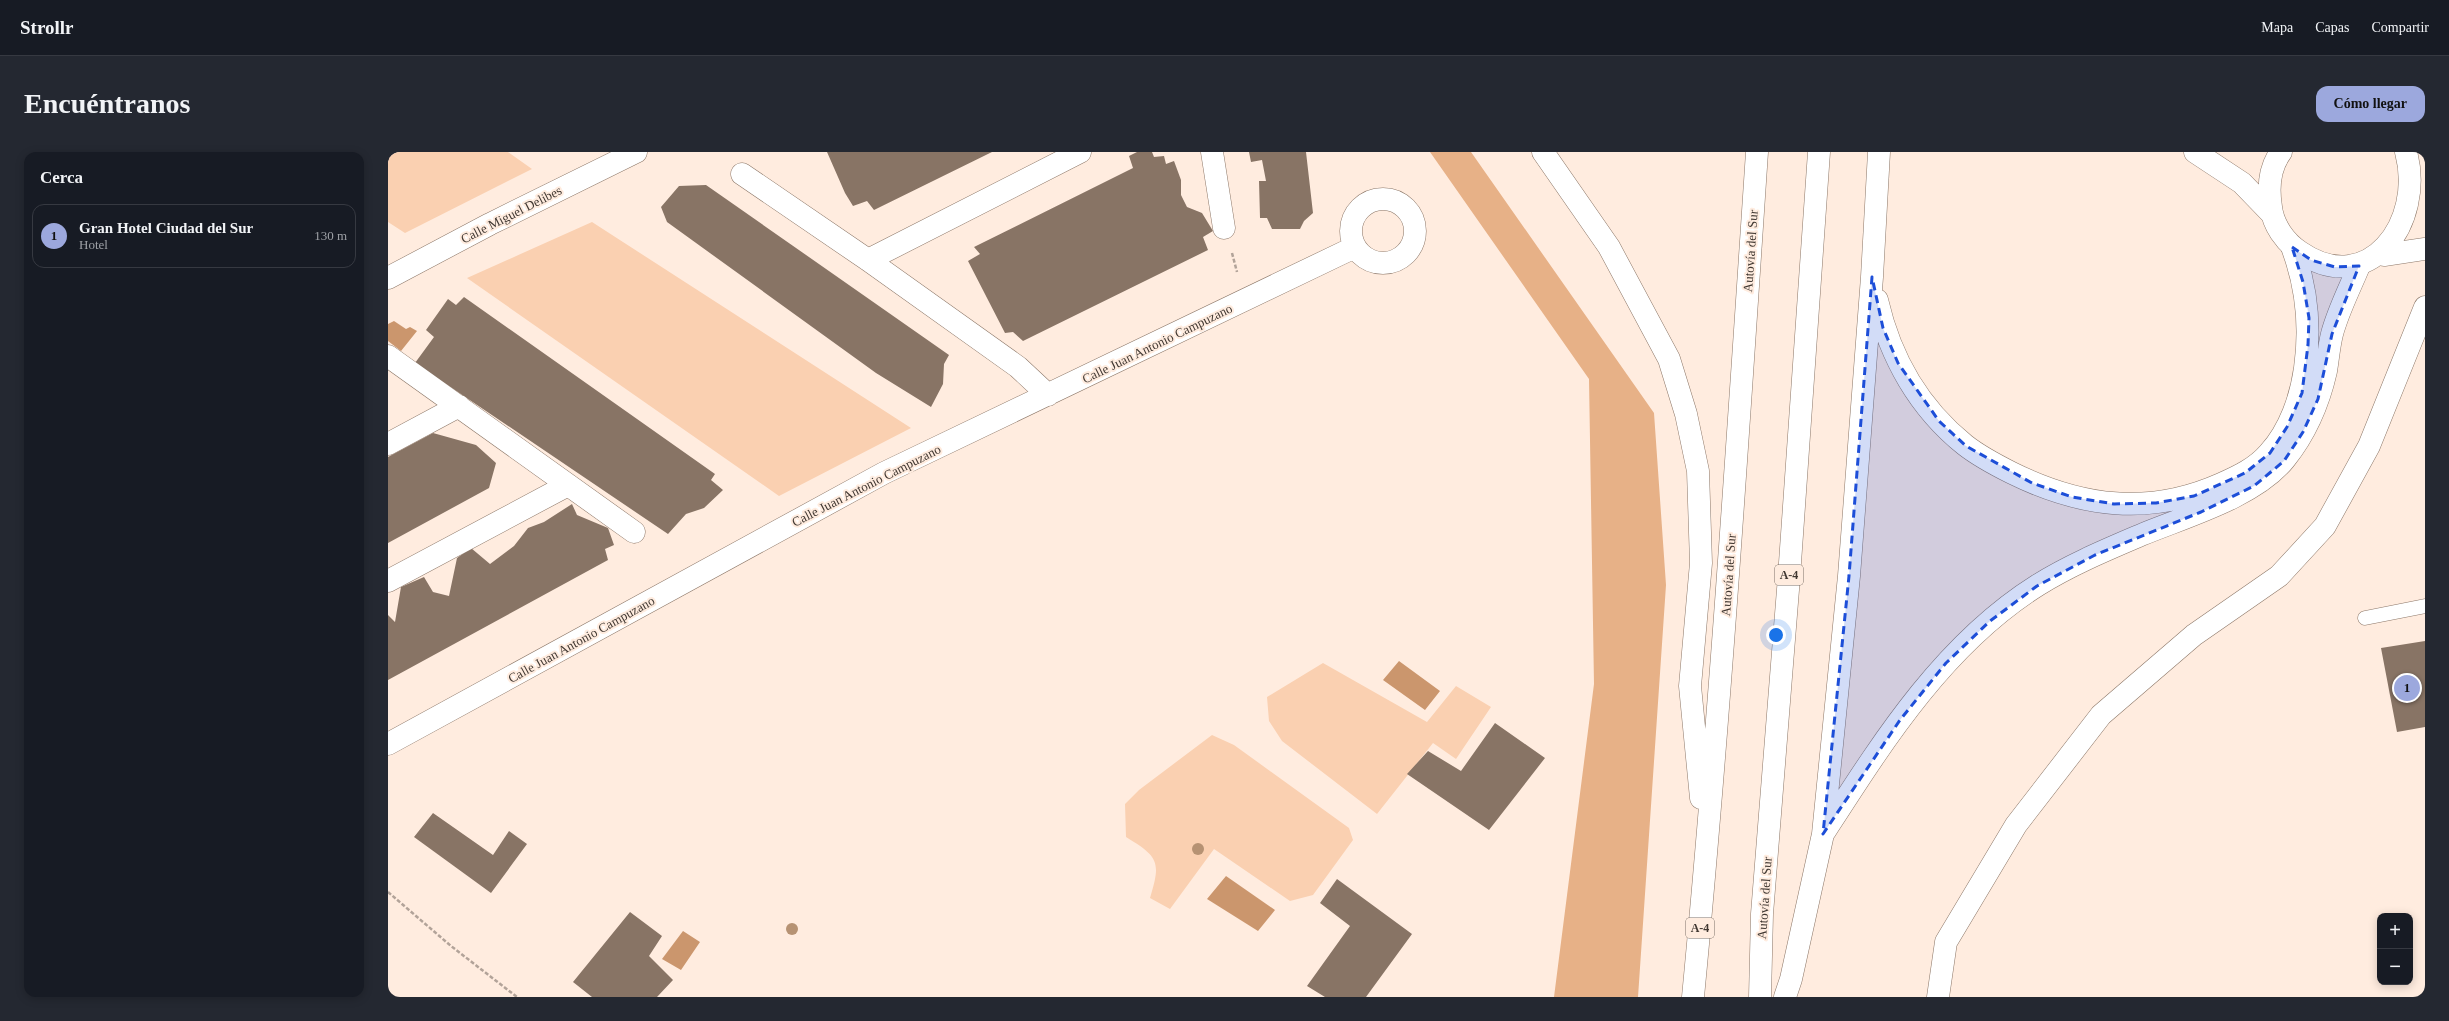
<!DOCTYPE html>
<html lang="es">
<head>
<meta charset="utf-8">
<style>
	:root { --surface:#171b24; --page:#242831; --text:#f1f3f6; --muted:#9ea1a6; --line:#363941; --accent:#9ca8dd }
	body { margin:0; font-family:Georgia,serif; background:var(--page); color:var(--text) }
	.controls { position:absolute; right:12px; bottom:12px; display:grid; overflow:hidden; border-radius:8px; box-shadow:0 2px 10px #0003 }
	.controls button { width:36px; height:36px; display:grid; place-items:center; padding:0; border:0; border-bottom:1px solid var(--line); background:var(--surface); color:var(--text); font:20px sans-serif }
	.you { position:absolute; left:1388px; top:483px; width:14px; height:14px; margin:-10px; border:3px solid #fff; border-radius:50%; background:#1a73e8; box-shadow:0 0 0 6px #1a73e833 }
	.badge { display:grid; place-items:center; width:26px; height:26px; border-radius:50%; background:var(--accent); color:#111; font-size:13px; font-weight:700 }
	.pin { position:absolute; translate:-50% -50%; border:2px solid #fff; box-shadow:0 1px 4px #0006 }
	.list { margin:0; padding:0; list-style:none }
	h2 { display:flex; justify-content:space-between; align-items:center; height:52px; margin:0; padding:0 16px; font-size:17px }
	h2 small { font-size:13px; font-weight:400; color:var(--muted) }
	.list li { display:grid; grid-template-columns:26px 1fr auto; gap:12px; align-items:center; box-sizing:border-box; height:64px; margin:0 8px 8px; padding:0 8px; border:1px solid var(--line); border-radius:12px }
	.list b { display:block; font-size:15px; white-space:nowrap }
	.list p { margin:0; font-size:13px; white-space:nowrap; color:var(--muted) }
	.list em { font-size:13px; font-style:normal; color:var(--muted) }
	.map { position:relative; flex:none; width:2037px; height:845px; overflow:hidden; border-radius:12px }
	header { display:flex; align-items:center; gap:24px; box-sizing:border-box; height:56px; padding:0 20px; background:var(--surface); border-bottom:1px solid var(--line) }
	header strong { font-size:19px }
	nav { display:flex; gap:22px; margin-inline-start:auto; font-size:14px }
	.intro { display:flex; align-items:center; justify-content:space-between; box-sizing:border-box; height:96px; padding:0 24px }
	h1 { margin:0; font-size:28px }
	.button { padding:10px 18px; border-radius:12px; background:var(--accent); color:#111; font-size:14px; font-weight:700 }
	main { display:flex; gap:24px; padding:0 24px }
	aside { flex:1; background:var(--surface); border-radius:12px; box-shadow:0 2px 10px #0003 }
	.map>svg:first-child { display:block }
	.green { fill:#fad0b1 }
	.forest { fill:#e7b187 }
	.water { fill:#cb966d }
	.building { fill:#887465 }
	.lines { fill:none; stroke-linecap:round; stroke-linejoin:round }
	.service-casing { stroke:#8c7768; stroke-width:15 }
	.minor-casing { stroke:#8c7768; stroke-width:23 }
	.secondary-casing { stroke:#8c7768; stroke-width:23 }
	.motorway-casing { stroke:#8c7768; stroke-width:23 }
	.path { stroke:#b2a399; stroke-width:2.5; stroke-dasharray:4 2; stroke-linecap:butt }
	.service { stroke:#fff; stroke-width:14 }
	.minor { stroke:#fff; stroke-width:22 }
	.secondary { stroke:#fff; stroke-width:22 }
	.motorway { stroke:#fff; stroke-width:22 }
	.tree { fill:#b69273 }
	.marked { fill:#1d4ed8; fill-opacity:0.2; stroke:#1d4ed8; stroke-width:3; stroke-dasharray:8 5; stroke-linejoin:round }
	.labels { text-anchor:middle; stroke-width:4; stroke-linejoin:round; paint-order:stroke }
	.shield { fill:#ffecdf; stroke:#7a6e66; stroke-width:1 }
	.shield-label { font-size:12px; font-weight:bold; fill:#413832 }
	.street-label { font-size:13px; fill:#413832; stroke:#ffecdf }
</style>
</head>
<body>
<header>
<strong>Strollr</strong>
<nav><a>Mapa</a><a>Capas</a><a>Compartir</a></nav>
</header>
<div class="intro"><h1>Encuéntranos</h1><a class="button">Cómo llegar</a></div>
<main>
<aside>
<h2>Cerca<small></small></h2>
<ul class="list">
<li><span class="badge">1</span><div><b>Gran Hotel Ciudad del Sur</b><p>Hotel</p></div><em>130 m</em></li>
</ul>
</aside>
<div class="map">
<svg width="2037" height="845" viewBox="0 0 2037 845">
	<rect width="100%" height="100%" fill="#ffecdf"/>
	<path class="green" d="M 0,0 L 120,0 L 144,17 L 17,81 L 0,70 Z
		M 204,70 L 523,276 L 391,344 L 79,126 Z
		M 935,511 L 1039,570 L 1068,534 L 1103,555 L 1068,607 L 1045,591 L 989,662 L 894,589 L 881,569 L 879,545 Z
		M 824,583 L 846,593 L 961,676 L 965,688 L 925,743 L 902,749 L 826,697 L 782,757 L 762,746 C 773,710 771,705 738,685 L 737,652 L 751,638 Z"/>
	<path class="forest" d="M 1042,0 L 1083,0 L 1266,261 L 1278,433 L 1250,845 L 1166,845 L 1206,532 L 1201,227 Z"/>
	<path class="water" d="M 6,169 L 18,177 L 22,175 L 29,179 L 13,199 L 0,189 L 0,172 Z
		M 1011,509 L 1052,539 L 1037,558 L 995,528 Z
		M 838,724 L 887,758 L 870,779 L 819,747 Z
		M 295,779 L 312,790 L 293,818 L 274,807 Z"/>
	<path class="building" d="M 439,0 L 604,0 L 486,58 L 479,49 L 465,54 L 457,41 Z
		M 749,0 L 764,0 L 766,5 L 776,4 L 778,12 L 786,9 L 793,28 L 793,43 L 799,55 L 814,61 L 825,79 L 815,85 L 820,98 L 635,189 L 625,180 L 617,181 L 580,109 L 592,102 L 586,95 L 745,16 L 741,4 Z
		M 861,0 L 918,0 L 925,61 L 916,69 L 912,77 L 884,77 L 879,66 L 872,66 L 871,29 L 878,29 L 874,8 L 863,10 Z
		M 318,33 L 561,203 L 556,212 L 555,232 L 543,255 L 488,221 L 279,70 L 273,55 L 291,34 Z
		M 76,145 L 327,322 L 323,328 L 335,338 L 316,356 L 298,362 L 280,382 L 27,211 L 46,185 L 38,178 L 60,147 L 68,153 Z
		M 45,281 L 88,293 L 108,311 L 101,336 L 0,391 L 0,305 Z
		M 184,352 L 189,363 L 220,376 L 226,393 L 217,397 L 220,408 L 0,528 L 0,463 L 7,470 L 13,435 L 36,425 L 45,440 L 61,444 L 69,406 L 83,396 L 102,412 L 126,394 L 140,376 L 156,370 Z
		M 2037,489 L 2037,575 L 2009,580 L 1993,496 Z
		M 1107,571 L 1157,606 L 1101,678 L 1019,622 L 1040,599 L 1073,619 Z
		M 45,661 L 105,703 L 121,679 L 139,692 L 103,741 L 26,685 Z
		M 949,727 L 1024,782 L 978,845 L 937,845 L 919,834 L 962,774 L 932,751 Z
		M 242,760 L 274,784 L 261,804 L 285,828 L 269,845 L 204,845 L 185,830 Z"/>
	<g class="lines">
		<defs>
			<path id="service" d="M 1977,466 L 2037,454"/>
			<path id="minor" d="M 824,0 L 836,76
				M 354,22 L 480,108 L 630,215 L 660,243
				M963 79a32 32 0 1 1 64 0a32 32 0 1 1-64 0Z
				M 480,108 L 692,0
				M 0,126 L 102,72 L 248,0
				M 0,204 L 246,380
				M 0,292 L 71,254
				M 0,429 L 180,333
				M 0,592 L 496,321 L 967,95
				M 1550,845 L 1558,790 L 1628,673 L 1713,563 L 1806,483 L 1891,424 L 1937,374 L 1981,294 L 2037,155"/>
			<path id="secondary" d="M 1807,0 L 1854,31 L 1883,61
				M 1893,0 C 1881,16 1880,36 1883,55 C 1885,73 1897,90 1912,100 C 1980,147 2037,71 2018,0
				M 1996,103 L 2037,97"/>
			<path id="motorway" d="M 1155,0 L 1221,95 L 1281,207 L 1298,262 L 1310,319 L 1313,411 L 1302,534 L 1313,646
				M 1489,148 C 1502,205 1531,256 1577,293 C 1591,304 1608,313 1624,321 C 1693,355 1761,364 1833,332 C 1851,324 1868,316 1881,301 C 1902,278 1913,245 1917,216 C 1923,174 1919,135 1904,95
				M 1437,679 C 1495,589 1556,492 1650,433 C 1682,413 1718,398 1753,383 C 1796,365 1867,345 1897,307 C 1917,282 1931,250 1938,219 C 1940,207 1941,194 1944,182 C 1950,159 1962,136 1971,114
				M 1305,845 C 1332,564 1350,282 1369,0
				M 1372,845 L 1374,762 L 1401,425 L 1431,0
				M 1397,845 L 1403,827 L 1435,682 L 1461,424 L 1484,125 L 1491,0"/>
		</defs>
		<use href="#service" class="service-casing"/>
		<use href="#minor" class="minor-casing"/>
		<use href="#secondary" class="secondary-casing"/>
		<use href="#motorway" class="motorway-casing"/>
		<path class="path" d="M 844,101 L 849,120
			M 0,740 L 63,794 L 129,845"/>
		<use href="#service" class="service"/>
		<use href="#minor" class="minor"/>
		<use href="#secondary" class="secondary"/>
		<use href="#motorway" class="motorway"/>
	</g>
	<g class="tree">
		<circle cx="810" cy="697" r="6"/>
		<circle cx="404" cy="777" r="6"/>
	</g>
	<path class="marked" d="M 1904,95 L 1923,108 L 1947,115 L 1971,114 L 1944,182 L 1930,247 L 1915,280 L 1896,309 L 1866,334 L 1813,360 L 1707,403 L 1649,434 L 1602,469 L 1558,511 L 1512,568 L 1435,682 L 1461,424 L 1484,125 L 1495,176 L 1510,211 L 1551,269 L 1578,294 L 1644,331 L 1684,345 L 1726,352 L 1768,351 L 1806,344 L 1857,321 L 1882,301 L 1899,275 L 1914,241 L 1920,193 L 1921,166 L 1915,130 Z"/>
	<g class="labels">
		<g class="shield">
			<rect x="1387" y="413" width="28" height="20" rx="3"/>
			<rect x="1298" y="766" width="28" height="20" rx="3"/>
		</g>
		<g class="shield-label">
			<text x="1401" y="427">A-4</text>
			<text x="1312" y="780">A-4</text>
		</g>
		<g class="street-label">
			<text transform="translate(123 62) rotate(-27)" y="5">Calle Miguel Delibes</text>
			<text transform="translate(1362 99) rotate(-86)" y="5">Autovía del Sur</text>
			<text transform="translate(769 191) rotate(-26)" y="5">Calle Juan Antonio Campuzano</text>
			<text transform="translate(478 333) rotate(-27)" y="5">Calle Juan Antonio Campuzano</text>
			<text transform="translate(1340 423) rotate(-86)" y="5">Autovía del Sur</text>
			<text transform="translate(193 487) rotate(-29)" y="5">Calle Juan Antonio Campuzano</text>
			<text transform="translate(1376 746) rotate(-86)" y="5">Autovía del Sur</text>
		</g>
	</g>
</svg>
<div class="controls">
<button>+</button>
<button>−</button>
</div>
<div class="you"></div>
<div class="pin badge" style="left:2019px;top:536px">1</div>
</div>
</main>
</body>
</html>
